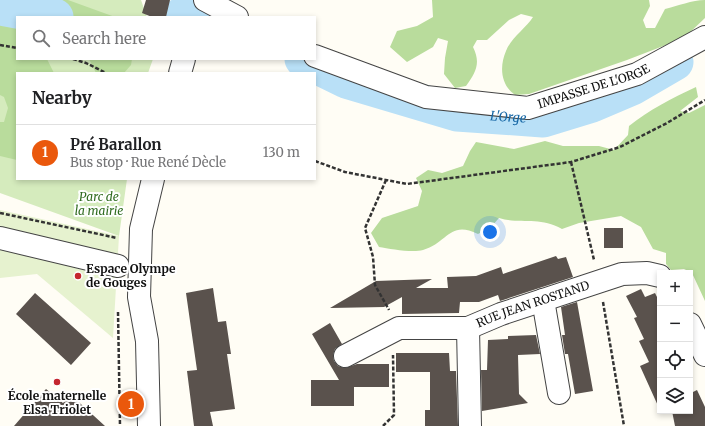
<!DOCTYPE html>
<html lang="en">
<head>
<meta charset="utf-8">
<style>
	:root { --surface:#fff; --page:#f2f2f2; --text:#202124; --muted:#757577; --line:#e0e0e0; --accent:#ea580c }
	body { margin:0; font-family:Merriweather,serif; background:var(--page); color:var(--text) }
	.controls { position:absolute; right:12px; bottom:12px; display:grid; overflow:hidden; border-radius:0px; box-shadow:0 2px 6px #0003 }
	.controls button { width:36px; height:36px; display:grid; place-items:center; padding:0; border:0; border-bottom:1px solid var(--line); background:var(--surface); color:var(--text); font:20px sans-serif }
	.you { position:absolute; left:490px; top:232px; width:14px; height:14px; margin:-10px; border:3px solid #fff; border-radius:50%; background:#1a73e8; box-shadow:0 0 0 6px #1a73e833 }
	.badge { display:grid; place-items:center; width:26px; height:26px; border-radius:50%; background:var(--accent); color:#fff; font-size:13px; font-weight:700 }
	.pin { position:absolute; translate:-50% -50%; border:2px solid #fff; box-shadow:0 1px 4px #0006 }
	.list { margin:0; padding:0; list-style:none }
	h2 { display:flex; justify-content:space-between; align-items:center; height:52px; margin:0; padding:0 16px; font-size:17px }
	h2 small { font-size:13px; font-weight:400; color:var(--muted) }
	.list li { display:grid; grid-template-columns:26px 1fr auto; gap:12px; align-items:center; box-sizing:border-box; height:56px; padding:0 16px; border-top:1px solid var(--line) }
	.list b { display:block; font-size:15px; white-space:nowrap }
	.list p { margin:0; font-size:13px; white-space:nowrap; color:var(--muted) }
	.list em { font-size:13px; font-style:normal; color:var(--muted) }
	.icon { flex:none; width:22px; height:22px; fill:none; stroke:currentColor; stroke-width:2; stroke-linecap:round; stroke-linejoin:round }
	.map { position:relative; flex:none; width:705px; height:426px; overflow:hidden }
	.search { position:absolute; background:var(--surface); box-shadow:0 2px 6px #0003; left:16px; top:16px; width:300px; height:44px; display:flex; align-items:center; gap:10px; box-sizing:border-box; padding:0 14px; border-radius:0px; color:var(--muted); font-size:15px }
	.panel { position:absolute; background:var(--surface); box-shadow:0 2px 6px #0003; left:16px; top:72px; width:300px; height:108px; border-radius:0px }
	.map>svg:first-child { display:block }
	.green { fill:#d5ebbd }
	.forest { fill:#b9dc9c }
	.pitch { fill:#e6f2cf }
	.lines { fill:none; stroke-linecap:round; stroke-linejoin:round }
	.river { stroke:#b9e0f7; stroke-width:37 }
	.building { fill:#5a524d }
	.minor-casing { stroke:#444; stroke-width:24 }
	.path { stroke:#333; stroke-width:2.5; stroke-dasharray:4 2; stroke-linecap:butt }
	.minor { stroke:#fff; stroke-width:22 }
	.poi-dot { fill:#c4262e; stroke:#fff; stroke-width:1.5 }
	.labels { text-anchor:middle; stroke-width:4; stroke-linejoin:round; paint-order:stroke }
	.street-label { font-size:12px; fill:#111; stroke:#fff }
	.park-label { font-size:12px; font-style:italic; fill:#2f6b1f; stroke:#fff }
	.poi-label { font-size:12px; font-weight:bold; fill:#111; stroke:#fff; text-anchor:start }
	.water-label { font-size:13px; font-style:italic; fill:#1768a6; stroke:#fff }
</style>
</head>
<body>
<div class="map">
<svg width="705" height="426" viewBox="0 0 705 426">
	<rect width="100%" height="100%" fill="#fffdf5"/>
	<path class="green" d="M 0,0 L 141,0 L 147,17 L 17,17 L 17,59 L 153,59 L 148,73 L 17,73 L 17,179 L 127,179 L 119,236 L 0,193 Z"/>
	<path class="forest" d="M 0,0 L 68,0 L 115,17 L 17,17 L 17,59 L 47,59 L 54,73 L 17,73 L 17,160 L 0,156 L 0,122 L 4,122 L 8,108 L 4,97 L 0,95 Z
		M 432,0 L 649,0 L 650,6 L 643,20 L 646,28 L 655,28 L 665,9 C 678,6 692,0 705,0 L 705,18 L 684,38 L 627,60 L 529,94 L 515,95 C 501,85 499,67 506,51 C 511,38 526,28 533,17 L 521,14 L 509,20 L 487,40 L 477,40 L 473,47 C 481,63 476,72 466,86 L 455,88 L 444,74 L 445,58 L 448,41 L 438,38 L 433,47 L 407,62 L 390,47 L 397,31 L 417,26 L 433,17 Z
		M 89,59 L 132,59 L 131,65 L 124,73 L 96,73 Z
		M 696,87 L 698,97 L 680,111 L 689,113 L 705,105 L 705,301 L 692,273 L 684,269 L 671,270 L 666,264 L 666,253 L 653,249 L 641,227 L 621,216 L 579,223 L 562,229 C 539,216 522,225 499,218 L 491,227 L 478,234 C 449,220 448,243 423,250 C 413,253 390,249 379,247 L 371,233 L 382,218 L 418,206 L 422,191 L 416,178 L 428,170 L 442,173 L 463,166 L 470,151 L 476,142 L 514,149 L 545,141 L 563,146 L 599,146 L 614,150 L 628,135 L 629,126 C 649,110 672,98 696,87 Z"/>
	<path class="pitch" d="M 0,210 L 119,236 L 113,338 L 37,274 L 0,278 Z"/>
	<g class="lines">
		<g class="river">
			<path d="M 0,7 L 55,17"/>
			<path d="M 179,17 L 189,13 L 206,17"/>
			<path id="s1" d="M 303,59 L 346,80 L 457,113 L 543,119 L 592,104 L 632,87 L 675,62"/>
		</g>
	</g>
	<path class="building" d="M 146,0 L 170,0 L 166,17 L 152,17 L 142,13 Z
		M 604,228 L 623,228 L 623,248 L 604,248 Z
		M 556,256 L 558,259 L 566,257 L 573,277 L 500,301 L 498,295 L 479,302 L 460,302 L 459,313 L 402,314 L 402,297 L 384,307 L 330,308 L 376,281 L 432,279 L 416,288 L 448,288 L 447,277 L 476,276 L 501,267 L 503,274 Z
		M 213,288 L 218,322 L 226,321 L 231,354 L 227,354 L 235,409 L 210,412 L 213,426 L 194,426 L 187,371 L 197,370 L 186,293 Z
		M 641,289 L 645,297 L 655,293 L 660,303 L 659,408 L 640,366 L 649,362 L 639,341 L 644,339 L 634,318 L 637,317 L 626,296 Z
		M 35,293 L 91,343 L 71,365 L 16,314 Z
		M 577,302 L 593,391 L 575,394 L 568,354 L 565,354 L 562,335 L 565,335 L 561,307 Z
		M 330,323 L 342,344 L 335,349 L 333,355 L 334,361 L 338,366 L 345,368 L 357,364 L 389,364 L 389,387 L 354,387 L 354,406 L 311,406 L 311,380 L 339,380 L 312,334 Z
		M 536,335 L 540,354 L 518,355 L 519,394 L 528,403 L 482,411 L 481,370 L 487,370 L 488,340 L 508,339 L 508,336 Z
		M 396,353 L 449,353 L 450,371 L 456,371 L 458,426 L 425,426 L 425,410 L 430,410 L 430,372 L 396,372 Z
		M 690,386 L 693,392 L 697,390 L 705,407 L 705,426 L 675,426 L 672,411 L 690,411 Z
		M 46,389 L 63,403 L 71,395 L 105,426 L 14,426 Z"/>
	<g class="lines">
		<defs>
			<g id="minor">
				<path d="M 205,0 L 237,17"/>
				<path id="s2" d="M 315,56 L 426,97 L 528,108 L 637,74 L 705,37"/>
				<path d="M 180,73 L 184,59"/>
				<path d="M 0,238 L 118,266"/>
				<path d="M 543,300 L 559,393"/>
				<path d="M 690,324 L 705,355"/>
				<path d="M 468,328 L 470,426"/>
				<path id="s3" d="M 345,356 L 399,328 L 468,328 L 501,314 L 622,274 L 647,273 L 660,276"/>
				<path d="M 149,426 L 147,341 L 139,297 L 141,229 L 153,179"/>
			</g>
		</defs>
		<use href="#minor" class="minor-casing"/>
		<path class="path" d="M 0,45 L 17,48
			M 73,59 L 86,63 L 106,73
			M 315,161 L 345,172 L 407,184 L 571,162 L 620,147 L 667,123 L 705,100
			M 571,162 L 594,260
			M 386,180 L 365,228 L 373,257 L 375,285 L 389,310
			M 0,213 L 117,238
			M 603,302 L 624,426
			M 118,312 L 120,426
			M 383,426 L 394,415 L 393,355"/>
		<use href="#minor" class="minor"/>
	</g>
	<g class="poi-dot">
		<circle cx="78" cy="276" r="4"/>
		<circle cx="57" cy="382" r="4"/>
	</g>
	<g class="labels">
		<g class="street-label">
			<text dy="4" stroke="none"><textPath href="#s2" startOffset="290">IMPASSE DE L'ORGE</textPath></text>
			<text dy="4" stroke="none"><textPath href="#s3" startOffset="199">RUE JEAN ROSTAND</textPath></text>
		</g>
		<g class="park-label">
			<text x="99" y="201">Parc de<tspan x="99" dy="14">la mairie</tspan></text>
		</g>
		<g class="poi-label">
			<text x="86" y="273">Espace Olympe<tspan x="86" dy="14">de Gouges</tspan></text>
			<text x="57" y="400" text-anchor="middle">École maternelle<tspan x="57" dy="14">Elsa Triolet</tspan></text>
		</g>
		<g class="water-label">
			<text dy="5" stroke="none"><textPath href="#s1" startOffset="215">L'Orge</textPath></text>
		</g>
	</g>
</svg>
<div class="controls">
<button>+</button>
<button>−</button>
<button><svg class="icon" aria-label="locate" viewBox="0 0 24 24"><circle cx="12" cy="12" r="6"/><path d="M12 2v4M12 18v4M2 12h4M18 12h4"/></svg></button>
<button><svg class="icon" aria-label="layers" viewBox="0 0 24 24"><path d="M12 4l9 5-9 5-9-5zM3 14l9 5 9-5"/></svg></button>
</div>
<div class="you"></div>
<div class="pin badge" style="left:131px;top:404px">1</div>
<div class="search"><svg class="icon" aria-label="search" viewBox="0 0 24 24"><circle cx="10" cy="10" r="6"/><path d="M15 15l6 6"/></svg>Search here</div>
<section class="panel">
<h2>Nearby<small></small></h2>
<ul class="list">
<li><span class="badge">1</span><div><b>Pré Barallon</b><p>Bus stop · Rue René Dècle</p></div><em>130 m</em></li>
</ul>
</section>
</div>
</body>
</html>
